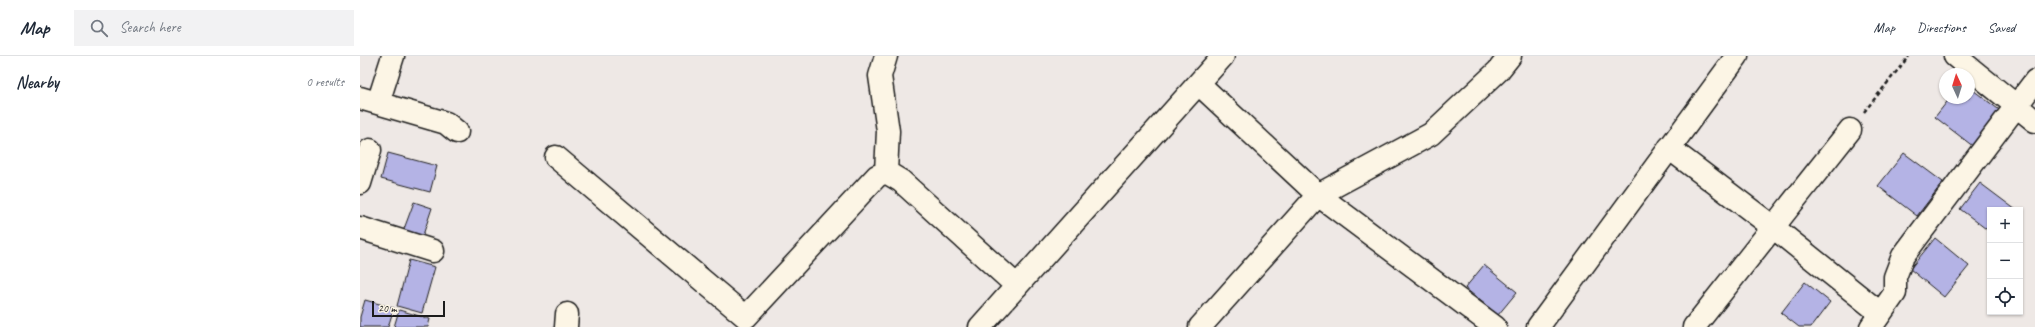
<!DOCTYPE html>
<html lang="en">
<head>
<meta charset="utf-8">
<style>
	:root { --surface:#fff; --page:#f2f2f3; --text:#1f2937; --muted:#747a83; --line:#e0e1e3 }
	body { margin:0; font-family:Caveat,sans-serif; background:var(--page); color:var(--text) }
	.controls { position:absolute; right:12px; bottom:12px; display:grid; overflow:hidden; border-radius:0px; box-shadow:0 1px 3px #0004 }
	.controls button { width:36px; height:36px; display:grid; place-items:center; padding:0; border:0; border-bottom:1px solid var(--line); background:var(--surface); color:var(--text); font:20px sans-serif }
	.compass { position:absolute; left:1579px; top:12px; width:36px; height:36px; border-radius:50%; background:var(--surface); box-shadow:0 1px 3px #0004; rotate:356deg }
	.scale { position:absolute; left:12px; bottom:10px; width:73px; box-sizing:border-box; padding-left:4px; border:2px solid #1c1c1c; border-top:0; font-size:11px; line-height:14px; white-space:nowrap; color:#1c1c1c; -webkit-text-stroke:3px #fcf5e5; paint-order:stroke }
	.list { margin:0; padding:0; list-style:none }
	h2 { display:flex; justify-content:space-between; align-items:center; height:52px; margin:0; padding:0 16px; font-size:17px }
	h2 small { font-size:13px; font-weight:400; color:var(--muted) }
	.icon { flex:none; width:22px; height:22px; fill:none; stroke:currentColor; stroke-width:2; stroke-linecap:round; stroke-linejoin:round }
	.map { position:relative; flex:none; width:1675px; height:271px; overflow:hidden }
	header { display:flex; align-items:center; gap:24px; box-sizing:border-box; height:56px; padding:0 20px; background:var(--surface); border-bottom:1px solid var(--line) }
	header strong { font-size:19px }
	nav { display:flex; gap:22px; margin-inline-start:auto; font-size:14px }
	.search { width:280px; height:36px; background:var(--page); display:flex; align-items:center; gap:10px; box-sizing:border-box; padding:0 14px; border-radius:0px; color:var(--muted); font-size:15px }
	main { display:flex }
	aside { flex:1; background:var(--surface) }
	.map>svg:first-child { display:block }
	.building { fill:#b4b3e5; stroke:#1c1c1c }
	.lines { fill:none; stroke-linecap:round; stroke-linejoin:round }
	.minor-casing { stroke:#1c1c1c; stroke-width:25 }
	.path { stroke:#1c1c1c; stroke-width:2.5; stroke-dasharray:4 3; stroke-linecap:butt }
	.minor { stroke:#fcf5e5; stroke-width:22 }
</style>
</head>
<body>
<header>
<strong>Map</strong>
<div class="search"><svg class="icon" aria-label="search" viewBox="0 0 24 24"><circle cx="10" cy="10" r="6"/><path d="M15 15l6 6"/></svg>Search here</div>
<nav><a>Map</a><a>Directions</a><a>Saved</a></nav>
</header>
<main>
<aside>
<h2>Nearby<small>0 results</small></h2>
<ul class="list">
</ul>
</aside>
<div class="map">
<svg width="1675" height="271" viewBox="0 0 1675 271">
	<rect width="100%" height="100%" fill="#eee8e5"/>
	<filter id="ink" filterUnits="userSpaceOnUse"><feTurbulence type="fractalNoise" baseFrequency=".025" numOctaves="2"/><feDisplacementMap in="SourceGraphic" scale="8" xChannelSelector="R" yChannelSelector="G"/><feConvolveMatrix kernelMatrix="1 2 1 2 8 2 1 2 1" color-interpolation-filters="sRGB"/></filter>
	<g filter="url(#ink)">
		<path class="building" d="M 1609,31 L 1642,56 L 1614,91 L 1575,61 L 1590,42 L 1609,42 Z
			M 28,97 L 77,110 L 70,136 L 21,123 Z
			M 1544,97 L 1583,126 L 1557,160 L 1518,130 Z
			M 1620,127 L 1656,154 L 1630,154 L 1630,176 L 1600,153 Z
			M 54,146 L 72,152 L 60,188 L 41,181 Z
			M 1575,182 L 1609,210 L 1584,241 L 1550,213 Z
			M 49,204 L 75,211 L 62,257 L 37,250 Z
			M 1124,209 L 1157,236 L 1138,259 L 1105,232 Z
			M 1445,226 L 1470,246 L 1451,271 L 1439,271 L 1421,257 Z
			M 5,244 L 34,252 L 28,271 L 0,271 L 0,261 Z
			M 39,254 L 70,263 L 68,271 L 34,271 Z"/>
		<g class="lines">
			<defs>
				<path id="minor" d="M 526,0 L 520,20 L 528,75 L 526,116
					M 1595,0 L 1675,65
					M 839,28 L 958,139 L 1135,271
					M 0,42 L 86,67 L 97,76
					M 18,47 L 33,0
					M 1309,92 L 1413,171 L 1520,257
					M 196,101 L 386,261 L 517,120 L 526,116 L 541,125 L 657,230
					M 0,127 L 10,94
					M 0,172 L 73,195
					M 206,271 L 207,258
					M 620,271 L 863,0
					M 840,271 L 958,139 L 1071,78 L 1138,15 L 1150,0
					M 1178,271 L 1377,0
					M 1334,271 L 1490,74
					M 1511,271 L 1535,237 L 1535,221 L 1543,200 L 1675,25"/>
			</defs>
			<use href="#minor" class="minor-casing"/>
			<path class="path" d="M 1504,56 L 1549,0"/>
			<use href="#minor" class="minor"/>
		</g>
	</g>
</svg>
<div class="controls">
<button>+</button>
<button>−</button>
<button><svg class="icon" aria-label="locate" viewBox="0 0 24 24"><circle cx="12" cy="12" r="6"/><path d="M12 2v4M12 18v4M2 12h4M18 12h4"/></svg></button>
</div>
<svg class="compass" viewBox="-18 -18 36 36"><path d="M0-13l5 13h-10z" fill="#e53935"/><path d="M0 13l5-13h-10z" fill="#747a83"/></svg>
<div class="scale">20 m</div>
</div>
</main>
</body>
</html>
